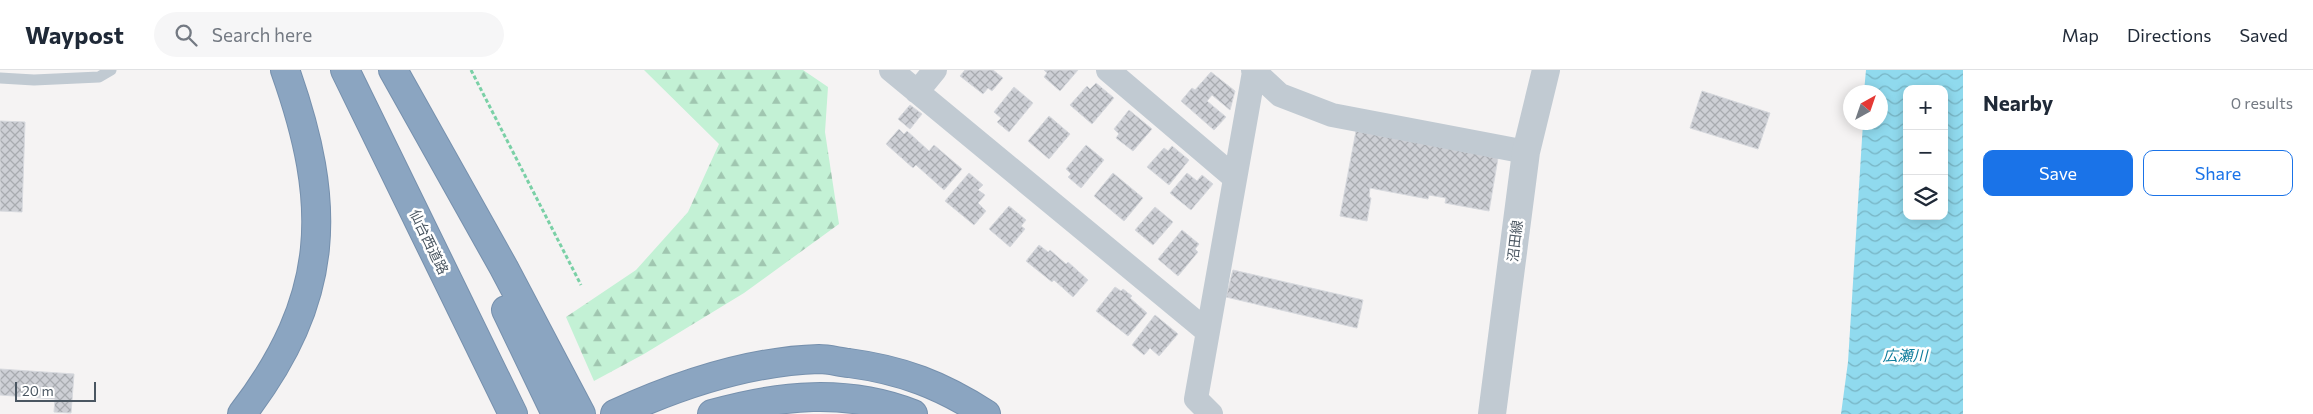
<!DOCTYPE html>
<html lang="en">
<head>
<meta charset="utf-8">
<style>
	:root { --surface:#fff; --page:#f6f6f7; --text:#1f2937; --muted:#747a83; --line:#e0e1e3; --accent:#1a73e8 }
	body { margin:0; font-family:Commissioner,"Noto Sans JP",sans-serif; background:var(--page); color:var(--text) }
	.controls { position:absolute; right:15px; top:15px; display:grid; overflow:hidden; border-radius:10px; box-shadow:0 2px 12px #0003 }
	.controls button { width:45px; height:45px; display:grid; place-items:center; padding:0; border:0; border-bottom:1px solid var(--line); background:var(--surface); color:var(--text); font:25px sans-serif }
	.compass { position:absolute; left:1843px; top:15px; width:45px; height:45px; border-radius:50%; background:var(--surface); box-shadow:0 2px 12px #0003; rotate:40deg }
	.scale { position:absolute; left:15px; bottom:12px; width:81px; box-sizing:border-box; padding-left:5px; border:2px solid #4a5661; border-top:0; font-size:14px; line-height:18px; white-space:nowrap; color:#4a5661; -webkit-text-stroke:4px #fff; paint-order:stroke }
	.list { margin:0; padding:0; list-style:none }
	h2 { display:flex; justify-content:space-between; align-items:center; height:65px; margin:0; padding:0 20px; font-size:21px }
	h2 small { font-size:16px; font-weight:400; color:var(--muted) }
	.actions { display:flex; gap:10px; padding:15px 20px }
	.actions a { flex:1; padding:11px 0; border:1px solid var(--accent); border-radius:10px; text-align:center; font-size:18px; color:var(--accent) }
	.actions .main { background:var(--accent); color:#fff }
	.icon { flex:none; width:28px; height:28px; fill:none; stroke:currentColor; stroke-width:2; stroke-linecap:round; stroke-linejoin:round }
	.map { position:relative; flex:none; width:1963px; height:344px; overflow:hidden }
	header { display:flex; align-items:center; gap:30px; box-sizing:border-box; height:70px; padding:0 25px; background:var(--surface); border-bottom:1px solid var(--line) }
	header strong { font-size:24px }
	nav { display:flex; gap:28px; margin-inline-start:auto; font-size:18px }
	.search { width:350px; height:45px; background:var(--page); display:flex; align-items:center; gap:12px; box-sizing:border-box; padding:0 18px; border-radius:28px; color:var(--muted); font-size:19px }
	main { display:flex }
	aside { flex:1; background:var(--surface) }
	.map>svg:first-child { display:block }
	.forest { fill:url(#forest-firs) }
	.water { fill:url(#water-waves); fill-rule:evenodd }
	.building { fill:url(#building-cross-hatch); stroke:#d7d9de }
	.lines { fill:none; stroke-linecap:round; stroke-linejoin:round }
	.motorway-casing { stroke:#7690ad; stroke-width:30 }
	.path { stroke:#7ad0a6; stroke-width:3; stroke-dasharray:4 2.5; stroke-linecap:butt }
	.service { stroke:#c1cad2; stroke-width:11 }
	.minor { stroke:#c1cad2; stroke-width:24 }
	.tertiary { stroke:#c1cad2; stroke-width:28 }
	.motorway { stroke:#8ba5c1; stroke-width:28 }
	.labels { text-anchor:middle; stroke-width:5; stroke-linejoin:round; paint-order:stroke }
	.street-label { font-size:14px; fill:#4a5661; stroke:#fff }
	.water-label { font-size:15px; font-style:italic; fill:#0c7c9b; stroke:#fff }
</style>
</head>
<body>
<header>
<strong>Waypost</strong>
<div class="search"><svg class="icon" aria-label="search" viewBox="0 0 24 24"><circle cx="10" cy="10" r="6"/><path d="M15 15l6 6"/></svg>Search here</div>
<nav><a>Map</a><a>Directions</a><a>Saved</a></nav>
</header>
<main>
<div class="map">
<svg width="1963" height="344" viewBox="0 0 1963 344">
	<defs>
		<pattern id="forest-firs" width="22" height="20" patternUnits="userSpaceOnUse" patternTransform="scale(1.25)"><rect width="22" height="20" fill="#c3f1d5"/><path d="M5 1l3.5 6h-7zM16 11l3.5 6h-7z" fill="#a0c6b0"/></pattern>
		<pattern id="water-waves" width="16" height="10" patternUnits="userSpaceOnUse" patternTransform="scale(1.25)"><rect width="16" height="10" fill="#90daee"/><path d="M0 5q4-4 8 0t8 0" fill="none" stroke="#78b4c4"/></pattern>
		<pattern id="building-cross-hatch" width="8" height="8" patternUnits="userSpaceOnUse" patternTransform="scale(1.25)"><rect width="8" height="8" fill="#cdcfd5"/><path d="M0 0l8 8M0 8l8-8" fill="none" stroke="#a8abb0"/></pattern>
	</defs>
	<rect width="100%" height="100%" fill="#f5f3f3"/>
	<path class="forest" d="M 644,0 L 803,0 L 828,17 L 825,62 L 839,154 L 744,223 L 644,284 L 594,311 L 566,247 L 636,200 L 688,142 L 719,74 Z"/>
	<path class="water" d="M 1866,0 L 1963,0 L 1963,344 L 1841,344 L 1848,292 L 1863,53 L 1880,52 L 1880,22 L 1864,22 ZM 1907,19 L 1944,19 L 1944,146 L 1907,146 Z"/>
	<path class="building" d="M 965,0 L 993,0 L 1003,8 L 992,21 L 988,18 L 983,24 L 960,6 Z
		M 1044,0 L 1078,0 L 1060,21 L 1044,7 L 1047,3 Z
		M 1211,2 L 1235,21 L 1230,40 L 1212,25 L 1207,31 L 1226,47 L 1214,60 L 1181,31 L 1192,18 L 1195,20 Z
		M 1096,13 L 1114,28 L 1092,54 L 1070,35 L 1087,16 L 1090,19 Z
		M 1014,17 L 1033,33 L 1009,62 L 997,52 L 1001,48 L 994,42 Z
		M 1702,21 L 1770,43 L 1758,79 L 1690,58 Z
		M 910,35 L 922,44 L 910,59 L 898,49 Z
		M 1129,40 L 1152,59 L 1133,81 L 1116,68 L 1119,64 L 1114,59 Z
		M 1049,46 L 1070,64 L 1049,89 L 1028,71 Z
		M 0,51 L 25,52 L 22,142 L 0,141 Z
		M 899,59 L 904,64 L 907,61 L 929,81 L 934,75 L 962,99 L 944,120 L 916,95 L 913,98 L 886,74 Z
		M 1356,61 L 1498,88 L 1489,141 L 1445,133 L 1446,128 L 1429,125 L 1428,129 L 1370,118 L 1369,127 L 1371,128 L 1367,151 L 1340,146 Z
		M 1086,75 L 1104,90 L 1081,118 L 1068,107 L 1071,104 L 1066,99 Z
		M 1172,76 L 1189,90 L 1169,115 L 1147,97 L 1164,78 L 1168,81 Z
		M 969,103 L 983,115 L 978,120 L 985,125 L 978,133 L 986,141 L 974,155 L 945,131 Z
		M 1113,103 L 1143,128 L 1124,151 L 1094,126 Z
		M 1187,103 L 1197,111 L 1202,105 L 1213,114 L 1191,140 L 1170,123 Z
		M 1009,136 L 1026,150 L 1021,156 L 1025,159 L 1010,177 L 989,159 Z
		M 1155,137 L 1173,152 L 1153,175 L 1135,160 Z
		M 1182,160 L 1199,174 L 1195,179 L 1198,182 L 1178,206 L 1158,189 Z
		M 1039,175 L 1048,182 L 1050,180 L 1066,194 L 1068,192 L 1088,210 L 1073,227 L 1054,210 L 1052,212 L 1026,191 Z
		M 1233,200 L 1363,230 L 1357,258 L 1226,227 Z
		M 1115,217 L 1121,221 L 1123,219 L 1132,226 L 1130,228 L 1147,243 L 1128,266 L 1096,241 Z
		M 1155,245 L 1178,264 L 1159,286 L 1150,278 L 1144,285 L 1132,275 Z
		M 0,299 L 74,304 L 71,343 L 54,342 L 55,329 L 0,325 Z"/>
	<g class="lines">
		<defs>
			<path id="motorway" d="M 345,0 L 513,344
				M 393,0 L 504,198 L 581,344
				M 506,240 L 556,344
				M 242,344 C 331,228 333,135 285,0
				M 615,344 C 678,315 749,291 819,289 C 829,289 839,292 849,293 C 902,300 941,315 986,344
				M 712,344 C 779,325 847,318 913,344"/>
		</defs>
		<use href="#motorway" class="motorway-casing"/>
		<path class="path" d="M 471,0 L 581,215"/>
		<path class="service" d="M 0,8 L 34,10 L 99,7 L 111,0"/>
		<path class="minor" d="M 891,0 L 1208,262
			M 1108,0 L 1235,108
			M 1253,0 L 1280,25 L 1332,45 L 1526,82
			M 917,22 L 935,0
			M 1211,344 L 1196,329 L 1254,2"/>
		<path class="tertiary" d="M 1492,344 L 1526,82 L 1546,0"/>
		<use href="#motorway" class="motorway"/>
	</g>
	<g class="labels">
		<g class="street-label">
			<text transform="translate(1515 171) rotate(-83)" y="5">沼田線</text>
			<text transform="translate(429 172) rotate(64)" y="5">仙台西道路</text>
		</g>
		<g class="water-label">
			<text x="1905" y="291">広瀬川</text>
		</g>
	</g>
</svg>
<div class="controls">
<button>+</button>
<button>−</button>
<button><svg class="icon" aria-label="layers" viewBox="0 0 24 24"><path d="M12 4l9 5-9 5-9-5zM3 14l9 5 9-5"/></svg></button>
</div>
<svg class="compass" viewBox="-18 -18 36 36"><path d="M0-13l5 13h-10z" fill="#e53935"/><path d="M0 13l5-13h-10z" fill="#747a83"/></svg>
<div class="scale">20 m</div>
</div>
<aside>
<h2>Nearby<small>0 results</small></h2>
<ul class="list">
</ul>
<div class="actions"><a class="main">Save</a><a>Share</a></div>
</aside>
</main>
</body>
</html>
